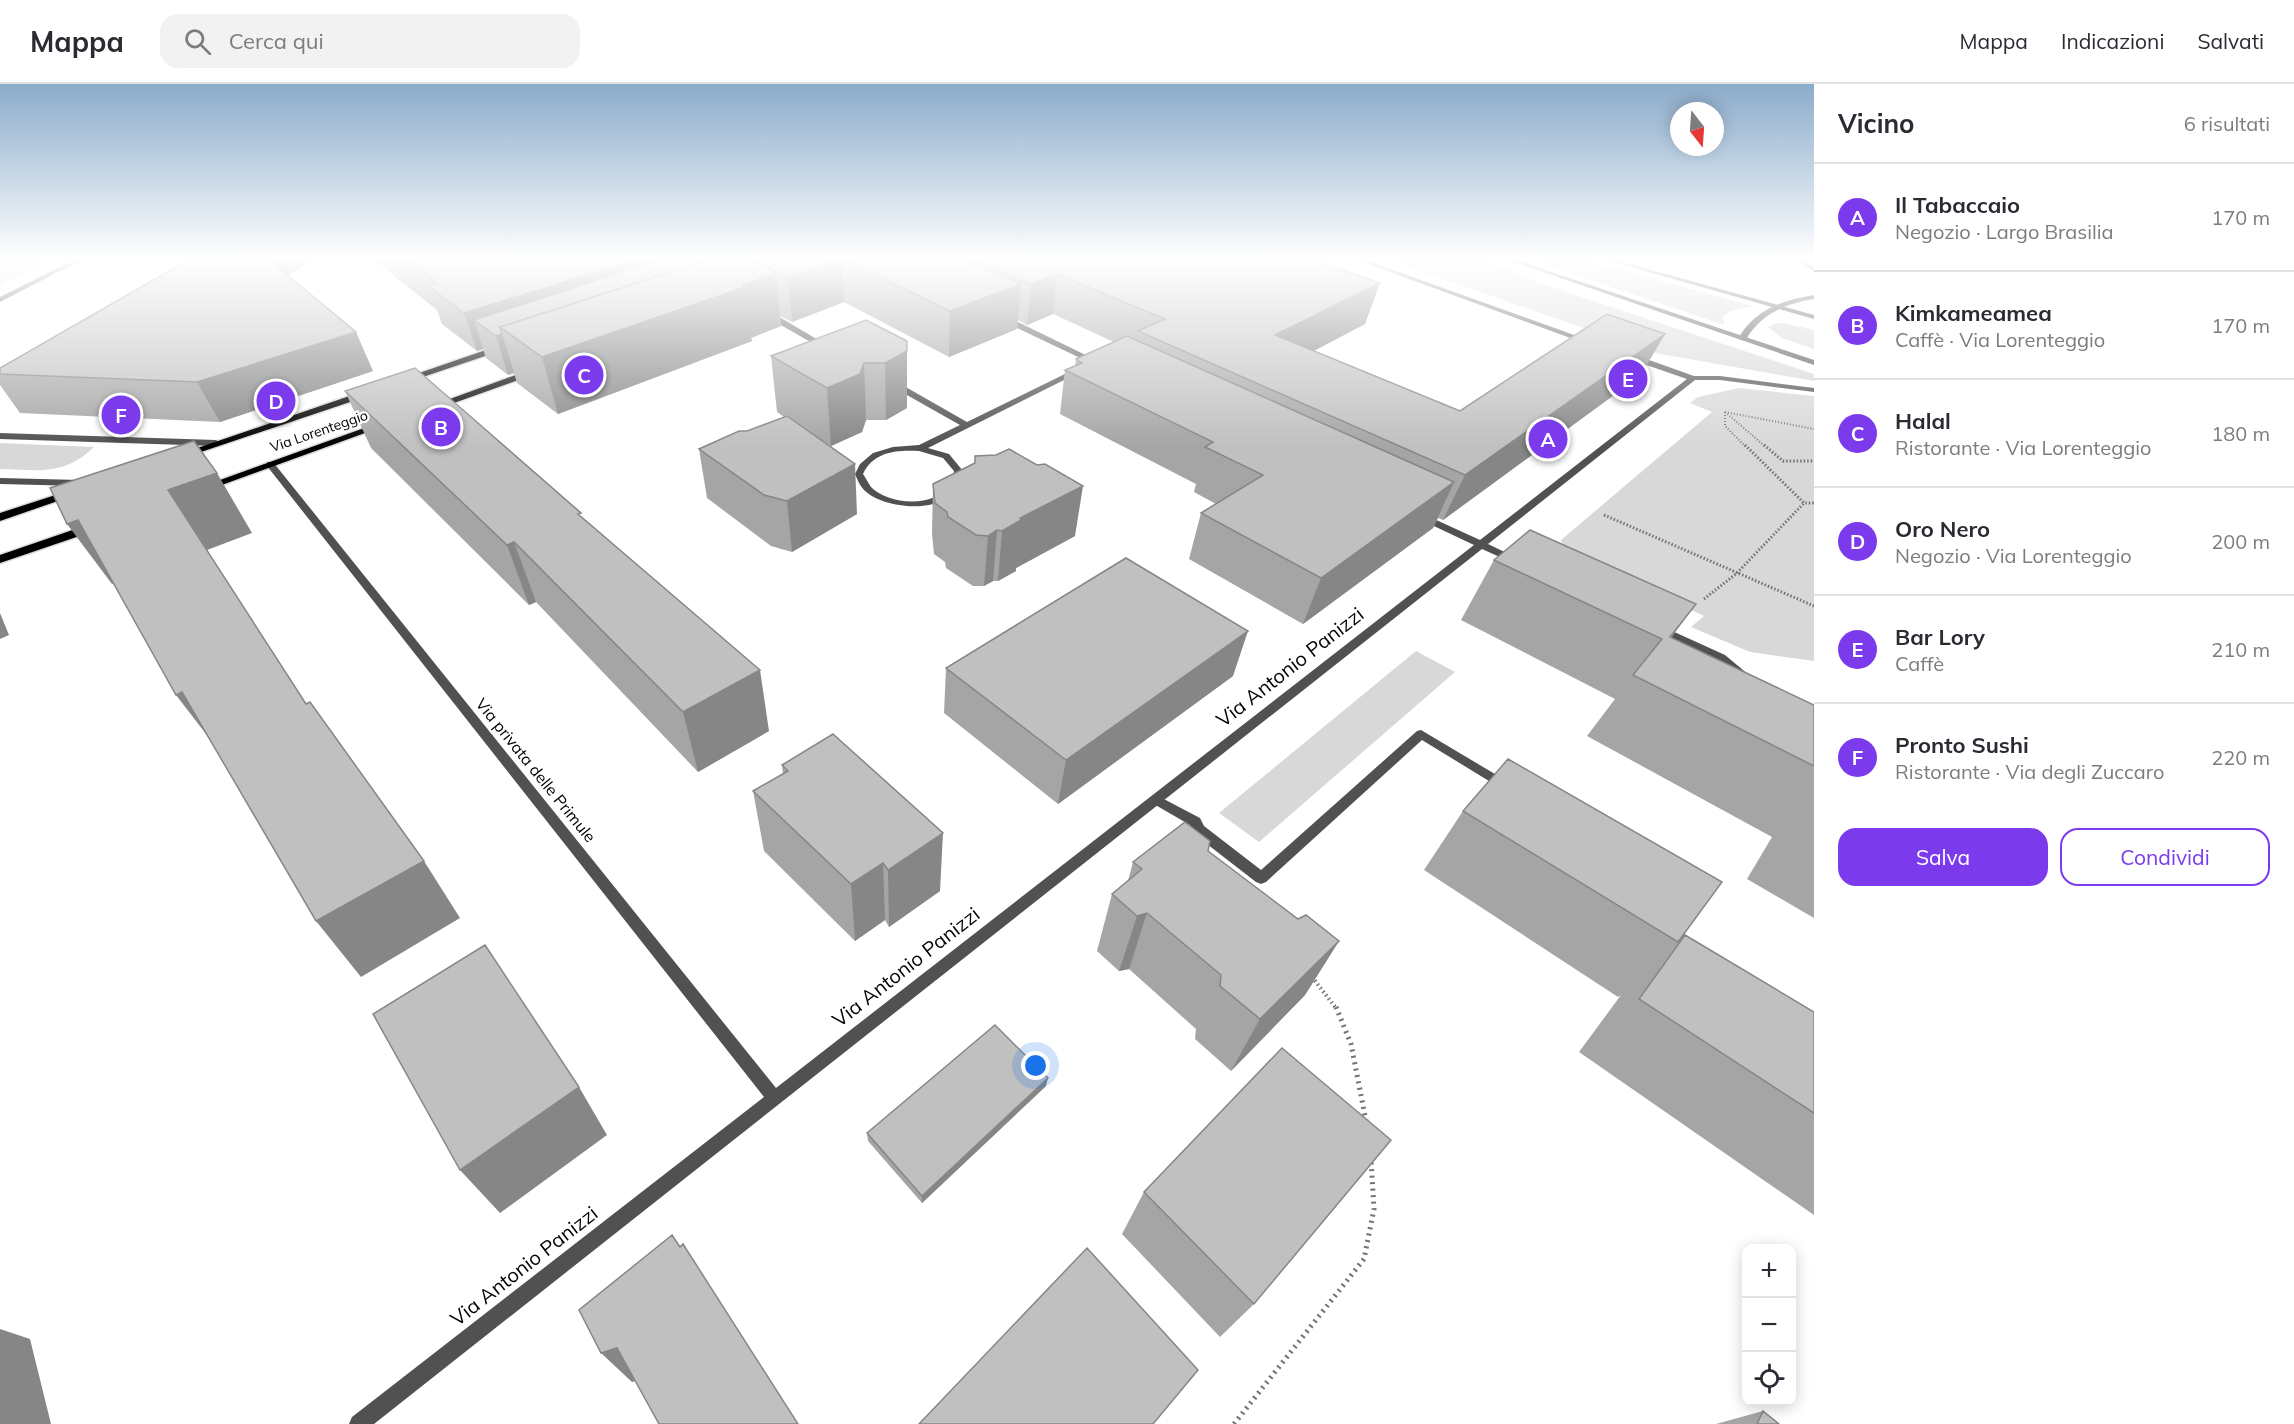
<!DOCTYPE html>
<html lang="it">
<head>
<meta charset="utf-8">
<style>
	:root { --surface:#fff; --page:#f2f2f3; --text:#2b2b33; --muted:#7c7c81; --line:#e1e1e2; --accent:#7c3aed }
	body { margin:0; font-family:Mulish,sans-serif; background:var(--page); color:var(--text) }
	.controls { position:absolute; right:18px; bottom:18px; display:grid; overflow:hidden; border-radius:12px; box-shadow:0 3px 15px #0003 }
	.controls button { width:54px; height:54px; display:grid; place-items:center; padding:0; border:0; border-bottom:2px solid var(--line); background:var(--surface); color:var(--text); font:30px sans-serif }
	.compass { position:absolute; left:1670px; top:18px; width:54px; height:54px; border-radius:50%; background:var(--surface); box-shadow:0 3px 15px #0003; rotate:163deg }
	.you { position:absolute; left:1036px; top:982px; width:21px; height:21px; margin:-15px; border:4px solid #fff; border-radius:50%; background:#1a73e8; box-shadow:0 0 0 9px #1a73e833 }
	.badge { display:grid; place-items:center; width:39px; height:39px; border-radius:50%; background:var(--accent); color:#fff; font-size:20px; font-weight:700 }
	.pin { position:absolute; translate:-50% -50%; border:3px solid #fff; box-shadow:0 2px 6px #0006 }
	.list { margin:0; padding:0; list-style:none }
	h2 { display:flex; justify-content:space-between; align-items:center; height:78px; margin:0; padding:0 24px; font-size:26px }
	h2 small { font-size:20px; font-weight:400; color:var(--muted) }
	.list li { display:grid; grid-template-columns:39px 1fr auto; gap:18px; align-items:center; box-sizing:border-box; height:108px; padding:0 24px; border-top:2px solid var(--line) }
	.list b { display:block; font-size:22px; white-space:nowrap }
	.list p { margin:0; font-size:20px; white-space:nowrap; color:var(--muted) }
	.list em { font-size:20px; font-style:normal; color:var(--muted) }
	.actions { display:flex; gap:12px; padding:18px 24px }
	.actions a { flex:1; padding:14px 0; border:2px solid var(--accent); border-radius:18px; text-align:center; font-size:21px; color:var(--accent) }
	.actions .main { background:var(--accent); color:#fff }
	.icon { flex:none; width:33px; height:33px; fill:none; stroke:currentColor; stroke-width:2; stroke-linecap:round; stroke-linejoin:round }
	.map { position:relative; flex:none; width:1814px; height:1340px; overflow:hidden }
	header { display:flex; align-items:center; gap:36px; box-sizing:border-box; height:84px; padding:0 30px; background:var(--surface); border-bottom:2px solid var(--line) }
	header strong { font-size:28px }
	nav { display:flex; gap:33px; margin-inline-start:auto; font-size:21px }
	.search { width:420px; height:54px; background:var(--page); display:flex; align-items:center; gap:15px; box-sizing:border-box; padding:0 21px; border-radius:18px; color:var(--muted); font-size:22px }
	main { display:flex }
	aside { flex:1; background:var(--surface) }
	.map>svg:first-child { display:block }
	.green { fill:#d8d8d8 }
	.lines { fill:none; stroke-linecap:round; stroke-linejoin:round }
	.primary-casing { stroke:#dbdbdb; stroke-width:3 }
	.path-far3 { stroke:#737373; stroke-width:2; stroke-dasharray:1 2; stroke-linecap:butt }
	.path-far2 { stroke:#737373; stroke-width:3; stroke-dasharray:1.5 2; stroke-linecap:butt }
	.path-far1 { stroke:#737373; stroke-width:4; stroke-dasharray:1.5 3; stroke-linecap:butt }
	.path { stroke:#737373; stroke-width:5; stroke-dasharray:2 4.5; stroke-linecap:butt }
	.service { fill:#515151; fill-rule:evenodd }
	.minor { fill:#515151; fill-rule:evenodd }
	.tertiary { fill:#515151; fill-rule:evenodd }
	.primary { fill:#000; fill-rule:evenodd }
	.wall { fill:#a5a5a5 }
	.shaded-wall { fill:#868686 }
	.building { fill:#c0c0c0; stroke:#868686; stroke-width:1.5 }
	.labels { text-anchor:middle; stroke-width:4.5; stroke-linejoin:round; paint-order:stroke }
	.far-street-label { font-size:14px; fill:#000; stroke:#fff }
	.street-label { font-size:16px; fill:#000; stroke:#fff }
	.near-street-label { font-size:20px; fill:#000; stroke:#fff }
</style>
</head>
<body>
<header>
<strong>Mappa</strong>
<div class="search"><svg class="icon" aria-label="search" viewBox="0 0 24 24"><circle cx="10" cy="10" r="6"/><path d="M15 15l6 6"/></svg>Cerca qui</div>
<nav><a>Mappa</a><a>Indicazioni</a><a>Salvati</a></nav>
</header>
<main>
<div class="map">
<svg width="1814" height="1340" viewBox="0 0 1814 1340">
	<rect width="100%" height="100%" fill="#fff"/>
	<path class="green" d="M 0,176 L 49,176 L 0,201 Z
		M 1389,176 L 1482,176 L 1560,206 L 1814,290 L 1814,297 L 1655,269 Z
		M 1532,176 L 1586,176 L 1752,222 L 1730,227 L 1723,233 L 1724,241 Z
		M 1784,239 L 1814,246 L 1814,265 L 1782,254 L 1768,243 L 1774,240 Z
		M 1739,304 L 1814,312 L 1814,577 L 1750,568 L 1691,543 L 1704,532 L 1563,467 L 1561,456 L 1712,328 L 1690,319 L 1698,313 Z
		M 0,359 L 94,363 C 64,392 39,386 0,385 Z
		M 1416,567 L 1455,588 L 1259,758 L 1219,729 Z"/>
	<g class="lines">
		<defs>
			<path id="primary" d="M 503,260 L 508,263 L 506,265 L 408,298 L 399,296 Z
				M 535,284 L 538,285 L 538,289 L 437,325 L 428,323 Z
				M 367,306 L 371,307 L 371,311 L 186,373 L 177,371 Z
				M 378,339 L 387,341 L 208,406 L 200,406 L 198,404 Z
				M 74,405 L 80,408 L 78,410 L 0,437 L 0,429 Z
				M 93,439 L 97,440 L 97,446 L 0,479 L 0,471 Z"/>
		</defs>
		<use href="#primary" class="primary-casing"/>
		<path class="path-far3" d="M 1725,328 L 1725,342 L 1746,363
			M 1725,328 L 1766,363
			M 1725,328 L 1814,345"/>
		<path class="path-far2" d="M 1745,361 L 1804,419 L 1814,419
			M 1764,361 L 1783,377 L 1814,377
			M 1604,431 L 1814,522
			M 1704,515 L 1736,490 L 1804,419"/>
		<path class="path-far1" d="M 1312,893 L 1336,924"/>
		<path class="path" d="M 1336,923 L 1351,960 L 1366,1037
			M 1234,1340 L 1364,1175 L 1374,1125 L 1371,1075"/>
		<path class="service" d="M 74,176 L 81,176 L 0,218 L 0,213 Z
			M 765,228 L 771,228 L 830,263 L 823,265 L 765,232 Z
			M 1075,285 L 1082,287 L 928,364 L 949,370 L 963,387 C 962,391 962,397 960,401 C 946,431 884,426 864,406 C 860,402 857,395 855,390 L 860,380 L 873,369 L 893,363 L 919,361 L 960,341 L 891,302 L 891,298 L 897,298 L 967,338 ZM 919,367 L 943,374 L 954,387 C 953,392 953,397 950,401 C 935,424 888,421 871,403 C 868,399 866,394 863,390 C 874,367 897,366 919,367 Z
			M 1421,646 L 1510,699 L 1512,702 L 1510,705 L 1502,705 L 1422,656 L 1266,798 L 1261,800 L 1256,798 L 1194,750 L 1190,741 L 1152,719 L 1150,716 L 1152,713 L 1160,713 L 1200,734 L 1204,742 L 1261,786 L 1417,647 Z"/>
		<path class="minor" d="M 1357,176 L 1365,176 L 1591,257 L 1584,259 Z
			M 1798,176 L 1805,176 L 1814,183 L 1814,188 Z
			M 1814,211 L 1814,215 C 1784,220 1760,230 1745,257 L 1738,255 C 1754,226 1782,216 1814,211 Z
			M 1000,232 L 1006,232 L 1100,278 L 1093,280 L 1000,236 Z
			M 1632,272 L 1638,272 L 1694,292 L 1720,292 L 1814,304 L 1814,308 L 1720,296 L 1695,296 L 1488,460 L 1519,475 L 1519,479 L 1513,479 L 1482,465 L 374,1340 L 349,1340 L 352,1333 L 764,1013 L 267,382 L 267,378 L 273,378 L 776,1004 L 1474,461 L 1417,434 L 1417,430 L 1423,430 L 1480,456 L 1687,295 L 1632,276 Z
			M 0,349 L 216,356 L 220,359 L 216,362 L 0,355 Z
			M 0,394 L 80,396 L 85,399 L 80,402 L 0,400 Z
			M 1659,541 L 1725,571 L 1749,591 L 1747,594 L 1739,594 L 1717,577 L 1655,547 L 1654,545 Z"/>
		<path class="tertiary" d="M 1508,176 L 1516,176 L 1814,276 L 1814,281 Z
			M 1606,176 L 1615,176 L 1814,231 L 1814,235 Z"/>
		<use href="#primary" class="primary"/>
	</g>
	<path class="wall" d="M 188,176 L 312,176 L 288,191 L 373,287 L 220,338 L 20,329 L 0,301 L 0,284 Z
		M 374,176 L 1315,176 L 1365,240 L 1314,267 L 1460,327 L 1665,250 L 1640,292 L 1443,436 L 1438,434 L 1433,444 L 1303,540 L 1189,475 L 1201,429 L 1216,420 L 1194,408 L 1196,400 L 1060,330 L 1065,286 L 1075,282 L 1076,275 L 1114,258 L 1053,230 L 1027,241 L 1018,236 L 1017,245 L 949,273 L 844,218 L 792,238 L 780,232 L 781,242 L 751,254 L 752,257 L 558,330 L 517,299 L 514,289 L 508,291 L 486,274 L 483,265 L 477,267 L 442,240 L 437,226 Z
		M 907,267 L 907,324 L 886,336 L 866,336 L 862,348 L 831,362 L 815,352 L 857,430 L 792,468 L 771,462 L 707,414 L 699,365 L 784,333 L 777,328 L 771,272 Z
		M 345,307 L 582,434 L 769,647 L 698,688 L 536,518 L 529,521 L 371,364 Z
		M 975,372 L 1075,452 L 1016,484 L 1016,487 L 998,497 L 993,497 L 984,502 L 973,502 L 946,484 L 945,478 L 934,470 L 932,450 L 933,400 L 975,379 Z
		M 1494,476 L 1696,520 L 1671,554 L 1814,621 L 1814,834 L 1747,795 L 1772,753 L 1587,652 L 1615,615 L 1461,536 Z
		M 946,584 L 1233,592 L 1058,720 L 944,629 Z
		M 782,681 L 940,807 L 889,843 L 885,836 L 855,857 L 764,767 L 753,707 L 783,690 Z
		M 1463,727 L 1814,928 L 1814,1131 L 1579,968 L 1621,911 L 1618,913 L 1424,786 Z
		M 1208,767 L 1298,835 L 1339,857 L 1305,911 L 1231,987 L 1195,955 L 1196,945 L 1129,885 L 1119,887 L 1097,867 L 1112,810 L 1128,797 L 1133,778 Z
		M 1046,1002 L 922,1119 L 868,1057 L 867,1049 Z
		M 1144,1108 L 1254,1220 L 1220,1253 L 1122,1150 Z
		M 1763,1327 L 1779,1340 L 1716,1340 Z"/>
	<path class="shaded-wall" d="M 260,176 L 312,176 L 272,201 Z
		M 635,176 L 746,176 L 776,189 L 781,242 L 751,254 L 752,257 L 558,330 L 542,273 L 500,243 L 514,289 L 508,291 L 496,252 L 474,236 L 483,265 L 477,267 L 464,229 Z
		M 837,176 L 842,176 L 844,218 L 792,238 L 788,194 Z
		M 1057,190 L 1053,230 L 1027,241 L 1031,200 Z
		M 1380,199 L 1365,240 L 1263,293 L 1275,251 Z
		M 1021,200 L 1017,245 L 949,273 L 950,227 Z
		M 356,248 L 373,287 L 220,338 L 197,298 Z
		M 1665,250 L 1640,292 L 1443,436 L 1465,391 Z
		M 907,267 L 907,324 L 886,336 L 885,279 Z
		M 864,279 L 866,336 L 862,348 L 831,362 L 827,304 Z
		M 855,380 L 857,430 L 792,468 L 787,417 Z
		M 217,389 L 252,449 L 207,466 L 168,406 Z
		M 1454,398 L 1433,444 L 1303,540 L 1321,494 Z
		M 1083,402 L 1075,452 L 1016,484 L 1016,487 L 998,497 L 1002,447 L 1020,434 Z
		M 78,436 L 123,496 L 112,500 L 67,440 Z
		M 997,446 L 993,497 L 984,502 L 988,452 Z
		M 514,458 L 536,518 L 529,521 L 507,461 Z
		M 0,529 L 9,551 L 0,555 Z
		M 1248,547 L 1233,592 L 1058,720 L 1066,676 Z
		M 760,586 L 769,647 L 698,688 L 683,628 Z
		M 182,608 L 223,672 L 176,611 Z
		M 943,749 L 940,807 L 889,843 L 888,786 Z
		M 424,777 L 460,834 L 361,893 L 316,837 Z
		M 883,779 L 885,836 L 855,857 L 851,800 Z
		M 1147,829 L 1129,885 L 1119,887 L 1137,832 Z
		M 1339,857 L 1305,911 L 1231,987 L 1260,935 Z
		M 1048,994 L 1046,1002 L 922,1119 L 922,1112 Z
		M 579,1003 L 607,1051 L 500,1129 L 460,1086 Z
		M 0,1245 L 30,1255 L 51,1340 L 0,1340 Z
		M 617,1264 L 646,1294 L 632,1298 L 601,1269 Z"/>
	<path class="building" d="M 188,176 L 269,176 L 356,248 L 197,298 L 0,290 L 0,284 Z
		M 407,176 L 635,176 L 464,229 L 428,202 L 437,199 Z
		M 659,176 L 708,176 L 500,243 L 502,250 L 496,252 L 474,236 Z
		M 708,176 L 751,176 L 776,189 L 742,201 L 745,203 L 542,273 L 500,243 Z
		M 753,176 L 837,176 L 788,194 Z
		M 844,176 L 965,176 L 1021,200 L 950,227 Z
		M 976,176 L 1315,176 L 1380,199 L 1275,251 L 1460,327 L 1607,230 L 1665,250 L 1465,391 L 1138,247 L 1165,235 L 1057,190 L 1031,200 Z
		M 866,236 L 907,257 L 907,267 L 885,279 L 864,279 L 860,290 L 827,304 L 771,272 Z
		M 1127,252 L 1454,398 L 1321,494 L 1201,429 L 1263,391 L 1205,363 L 1213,358 L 1065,286 L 1082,279 L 1076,275 Z
		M 415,284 L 581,429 L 578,430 L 760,586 L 683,628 L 514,458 L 507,461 L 345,307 Z
		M 787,332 L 855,380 L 787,417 L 764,411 L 699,365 L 739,347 L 747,347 Z
		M 194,357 L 217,389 L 168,406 L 306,620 L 310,618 L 424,777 L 316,837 L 182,608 L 176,611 L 78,436 L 67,440 L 50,404 Z
		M 1009,365 L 1037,381 L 1045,380 L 1083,402 L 1020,434 L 1021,436 L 1002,447 L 997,446 L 988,452 L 976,451 L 948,433 L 947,428 L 935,419 L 933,400 L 975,379 L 975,372 L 996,371 Z
		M 1530,446 L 1696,520 L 1670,553 L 1814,621 L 1814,682 L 1633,591 L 1662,555 L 1494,476 Z
		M 1126,474 L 1248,547 L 1066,676 L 946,584 Z
		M 833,650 L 943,749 L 888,786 L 883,779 L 851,800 L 753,707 L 788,687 L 782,681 Z
		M 1508,675 L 1722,798 L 1678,858 L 1463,727 Z
		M 1185,738 L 1210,757 L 1208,767 L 1298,835 L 1306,831 L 1339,857 L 1260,935 L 1220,902 L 1221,891 L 1147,829 L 1137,832 L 1112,810 L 1142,785 L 1133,778 Z
		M 1685,851 L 1814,928 L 1814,1029 L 1639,915 Z
		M 485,861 L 579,1003 L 460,1086 L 373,930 Z
		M 995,941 L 1048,994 L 922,1112 L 867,1049 Z
		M 1282,964 L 1391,1056 L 1254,1220 L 1144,1108 Z
		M 672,1151 L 680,1163 L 683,1160 L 798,1340 L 659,1340 L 617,1264 L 601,1269 L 579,1226 Z
		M 1087,1164 L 1198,1286 L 1153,1340 L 919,1340 Z
		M 1763,1327 L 1779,1340 L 1757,1340 Z"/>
	<linearGradient id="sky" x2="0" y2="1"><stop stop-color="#8baccb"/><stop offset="0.48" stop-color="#fff"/><stop offset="1" stop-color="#fff" stop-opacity="0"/></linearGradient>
	<rect width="1814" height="363" fill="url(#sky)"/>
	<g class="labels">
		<g class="far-street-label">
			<text transform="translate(319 347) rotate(-19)" y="5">Via Lorenteggio</text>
		</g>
		<g class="street-label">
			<text transform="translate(536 686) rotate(51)" y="6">Via privata delle Primule</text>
		</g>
		<g class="near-street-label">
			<text transform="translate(1290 583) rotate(-38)" y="7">Via Antonio Panizzi</text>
			<text transform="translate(906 883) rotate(-38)" y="7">Via Antonio Panizzi</text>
			<text transform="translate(524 1182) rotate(-38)" y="7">Via Antonio Panizzi</text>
		</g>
	</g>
</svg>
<div class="controls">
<button>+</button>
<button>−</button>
<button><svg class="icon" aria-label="locate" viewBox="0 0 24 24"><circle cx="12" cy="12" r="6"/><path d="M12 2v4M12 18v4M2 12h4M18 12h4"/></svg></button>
</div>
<svg class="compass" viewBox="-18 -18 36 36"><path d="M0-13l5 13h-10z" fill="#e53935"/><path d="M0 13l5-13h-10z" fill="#7c7c81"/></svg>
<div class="you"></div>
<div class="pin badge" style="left:1548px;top:355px">A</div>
<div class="pin badge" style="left:441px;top:343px">B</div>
<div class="pin badge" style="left:584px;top:291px">C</div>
<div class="pin badge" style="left:276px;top:317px">D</div>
<div class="pin badge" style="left:1628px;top:295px">E</div>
<div class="pin badge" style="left:121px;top:331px">F</div>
</div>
<aside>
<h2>Vicino<small>6 risultati</small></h2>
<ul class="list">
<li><span class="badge">A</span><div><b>Il Tabaccaio</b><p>Negozio · Largo Brasilia</p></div><em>170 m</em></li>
<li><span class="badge">B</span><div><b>Kimkameamea</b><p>Caffè · Via Lorenteggio</p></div><em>170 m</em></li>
<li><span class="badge">C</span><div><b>Halal</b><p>Ristorante · Via Lorenteggio</p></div><em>180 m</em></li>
<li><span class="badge">D</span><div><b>Oro Nero</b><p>Negozio · Via Lorenteggio</p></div><em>200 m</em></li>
<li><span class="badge">E</span><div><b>Bar Lory</b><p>Caffè</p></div><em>210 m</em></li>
<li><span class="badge">F</span><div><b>Pronto Sushi</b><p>Ristorante · Via degli Zuccaro</p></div><em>220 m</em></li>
</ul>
<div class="actions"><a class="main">Salva</a><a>Condividi</a></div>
</aside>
</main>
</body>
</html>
